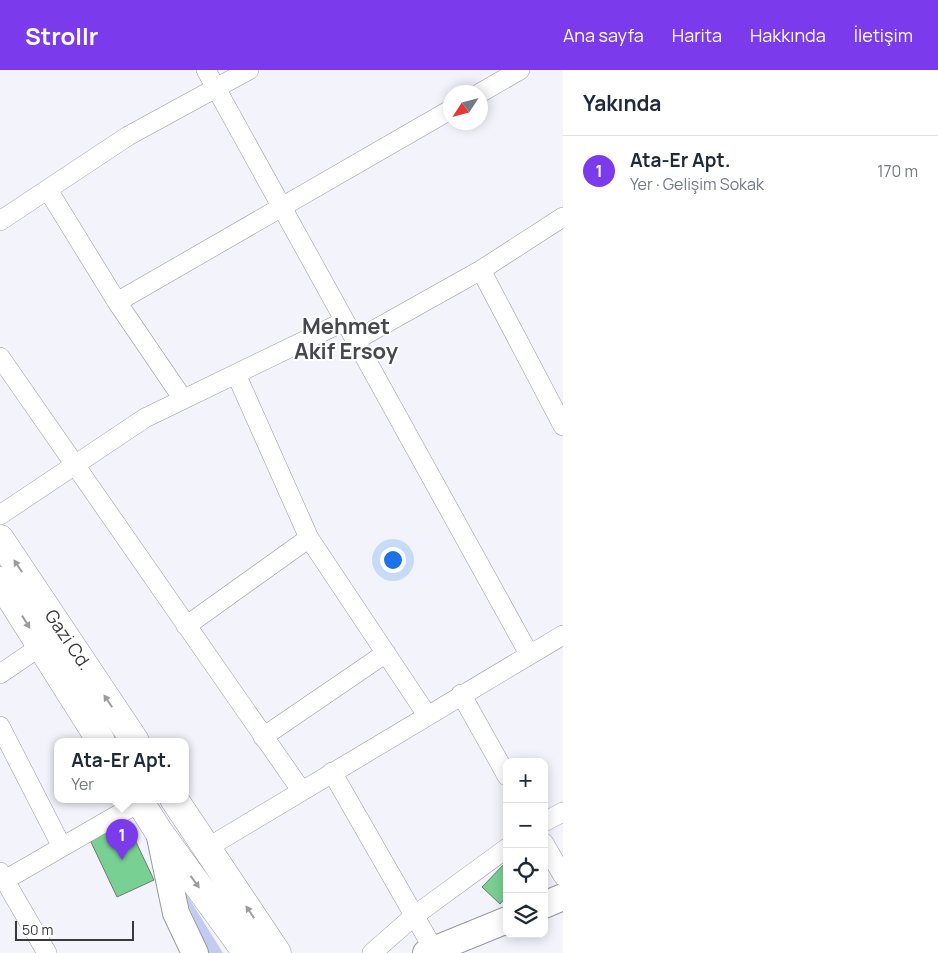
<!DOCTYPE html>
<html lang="tr">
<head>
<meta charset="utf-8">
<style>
	:root { --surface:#fff; --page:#f2f2f3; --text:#1f2937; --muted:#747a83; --line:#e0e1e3; --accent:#7c3aed }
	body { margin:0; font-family:Manrope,sans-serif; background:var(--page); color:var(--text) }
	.controls { position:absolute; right:15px; bottom:15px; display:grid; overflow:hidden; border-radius:10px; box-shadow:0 2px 12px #0003 }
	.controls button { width:45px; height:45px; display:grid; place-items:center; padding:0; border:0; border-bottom:1px solid var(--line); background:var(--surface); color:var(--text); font:25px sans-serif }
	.compass { position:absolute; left:443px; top:15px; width:45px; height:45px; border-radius:50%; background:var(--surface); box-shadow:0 2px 12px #0003; rotate:234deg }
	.scale { position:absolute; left:15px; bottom:12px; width:119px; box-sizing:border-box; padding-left:5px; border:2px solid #38393b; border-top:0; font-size:14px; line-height:18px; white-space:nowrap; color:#38393b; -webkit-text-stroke:4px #fff; paint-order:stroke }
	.you { position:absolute; left:392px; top:489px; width:18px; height:18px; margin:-12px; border:4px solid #fff; border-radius:50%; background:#1a73e8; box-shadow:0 0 0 8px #1a73e833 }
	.badge { display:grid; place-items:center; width:32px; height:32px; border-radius:50%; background:var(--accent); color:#fff; font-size:16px; font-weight:700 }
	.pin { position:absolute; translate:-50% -41px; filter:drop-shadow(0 1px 2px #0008) }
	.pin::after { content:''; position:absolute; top:26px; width:18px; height:15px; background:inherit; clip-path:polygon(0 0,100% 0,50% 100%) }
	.popup { position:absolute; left:54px; top:668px; width:135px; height:65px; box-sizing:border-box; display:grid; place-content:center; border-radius:10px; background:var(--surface); filter:drop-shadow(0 1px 4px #0005); font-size:16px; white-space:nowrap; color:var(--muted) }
	.popup b { font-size:19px; color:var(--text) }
	.popup::after { content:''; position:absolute; left:50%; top:100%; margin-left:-10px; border:10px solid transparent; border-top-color:var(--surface) }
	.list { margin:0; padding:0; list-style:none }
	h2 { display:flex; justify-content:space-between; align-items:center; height:65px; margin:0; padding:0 20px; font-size:21px }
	h2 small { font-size:16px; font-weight:400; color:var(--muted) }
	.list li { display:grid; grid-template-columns:32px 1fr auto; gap:15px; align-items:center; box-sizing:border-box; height:70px; padding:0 20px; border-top:1px solid var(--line) }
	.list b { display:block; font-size:19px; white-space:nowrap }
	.list p { margin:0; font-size:16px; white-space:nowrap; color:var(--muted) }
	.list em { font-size:16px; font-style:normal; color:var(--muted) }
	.icon { flex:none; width:28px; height:28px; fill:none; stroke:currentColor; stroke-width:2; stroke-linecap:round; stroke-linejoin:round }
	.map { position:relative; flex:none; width:563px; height:883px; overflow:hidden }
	header { display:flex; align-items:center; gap:30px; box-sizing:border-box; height:70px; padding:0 25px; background:var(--accent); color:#fff }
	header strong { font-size:24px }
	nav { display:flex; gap:28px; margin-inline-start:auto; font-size:18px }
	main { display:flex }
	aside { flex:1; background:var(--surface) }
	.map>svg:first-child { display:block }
	.green { fill:#c4cbf3 }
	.building { fill:#78d092; stroke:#727873 }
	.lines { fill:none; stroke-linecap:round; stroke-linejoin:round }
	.street-casing { stroke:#97999f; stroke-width:20 }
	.secondary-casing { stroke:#97999f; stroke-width:28 }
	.primary-casing { stroke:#97999f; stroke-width:29 }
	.street { stroke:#fff; stroke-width:19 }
	.secondary { stroke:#fff; stroke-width:26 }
	.primary { stroke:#fff; stroke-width:28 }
	.oneway { fill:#9c9c9d }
	.labels { text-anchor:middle; stroke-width:4; stroke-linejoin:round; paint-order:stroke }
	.street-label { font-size:18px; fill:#38393b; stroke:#fff }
	.district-label { font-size:22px; font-weight:bold; fill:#47484e; stroke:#fff }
</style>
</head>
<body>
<header>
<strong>Strollr</strong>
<nav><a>Ana sayfa</a><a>Harita</a><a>Hakkında</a><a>İletişim</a></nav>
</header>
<main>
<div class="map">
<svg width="563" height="883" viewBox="0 0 563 883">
	<rect width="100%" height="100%" fill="#f3f4fb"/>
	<path class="green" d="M 177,809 L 223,883 L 209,883 Z"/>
	<path class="building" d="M 127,753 L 154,810 L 117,827 L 90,770 Z
		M 507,791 L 507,826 L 500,834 L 482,817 Z"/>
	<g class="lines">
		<defs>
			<path id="street" d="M 206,0 L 529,584
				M 480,23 L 520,0
				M 48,120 L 117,232
				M 0,151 L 128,66 L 249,0
				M 481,200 L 563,356
				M 356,270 L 481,200 L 563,147
				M 0,287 L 301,720
				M 236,304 L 309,468 L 427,645
				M 183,329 L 117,232 L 450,40
				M 0,445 L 145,348 L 345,251
				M 186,556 L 309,468
				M 0,604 L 41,576
				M 461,624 L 507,706
				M 0,656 L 62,777
				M 263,667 L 386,583
				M 332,702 L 434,880
				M 544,752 L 563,742
				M 544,773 L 563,806
				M 207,778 L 563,565
				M 0,802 L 47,883
				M 5,810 L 140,732
				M 372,883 L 414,846 L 507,778"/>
			<path id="secondary" d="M 159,762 L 176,843 L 195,883
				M 544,835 L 563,827
				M 426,883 L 507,850"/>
			<path id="primary" d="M 0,469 L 135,671
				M 0,511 L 101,671
				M 138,729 L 159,762 L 247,883
				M 174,729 L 277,883"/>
		</defs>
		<use href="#street" class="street-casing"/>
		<use href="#secondary" class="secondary-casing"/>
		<use href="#primary" class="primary-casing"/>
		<use href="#street" class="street"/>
		<use href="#secondary" class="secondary"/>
		<use href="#primary" class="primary"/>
	</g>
	<defs><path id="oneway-solid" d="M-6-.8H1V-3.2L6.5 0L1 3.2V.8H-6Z" transform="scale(1.25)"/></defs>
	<g class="oneway">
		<use href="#oneway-solid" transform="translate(18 496) rotate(-124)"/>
		<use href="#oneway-solid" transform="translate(26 552) rotate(58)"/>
		<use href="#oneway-solid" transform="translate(108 631) rotate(-124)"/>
		<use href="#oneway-solid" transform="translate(195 812) rotate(54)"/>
		<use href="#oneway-solid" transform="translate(250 842) rotate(-124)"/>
	</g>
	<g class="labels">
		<g class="street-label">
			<text transform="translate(68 570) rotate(56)" y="6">Gazi Cd.</text>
		</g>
		<g class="district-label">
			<text x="346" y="264">Mehmet<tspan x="346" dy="25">Akif Ersoy</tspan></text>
		</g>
	</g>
</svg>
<div class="controls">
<button>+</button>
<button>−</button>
<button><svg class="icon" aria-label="locate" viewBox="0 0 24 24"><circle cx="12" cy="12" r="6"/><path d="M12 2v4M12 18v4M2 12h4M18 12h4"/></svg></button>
<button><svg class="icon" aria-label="layers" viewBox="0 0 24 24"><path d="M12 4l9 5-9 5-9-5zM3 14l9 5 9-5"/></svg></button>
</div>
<svg class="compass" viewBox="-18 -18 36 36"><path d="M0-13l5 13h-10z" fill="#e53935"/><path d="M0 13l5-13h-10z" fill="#747a83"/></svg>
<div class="scale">50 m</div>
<div class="you"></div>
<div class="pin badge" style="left:122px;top:790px">1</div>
<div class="popup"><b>Ata-Er Apt.</b>Yer</div>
</div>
<aside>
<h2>Yakında<small></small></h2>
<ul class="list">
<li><span class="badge">1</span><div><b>Ata-Er Apt.</b><p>Yer · Gelişim Sokak</p></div><em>170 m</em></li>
</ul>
</aside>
</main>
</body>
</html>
